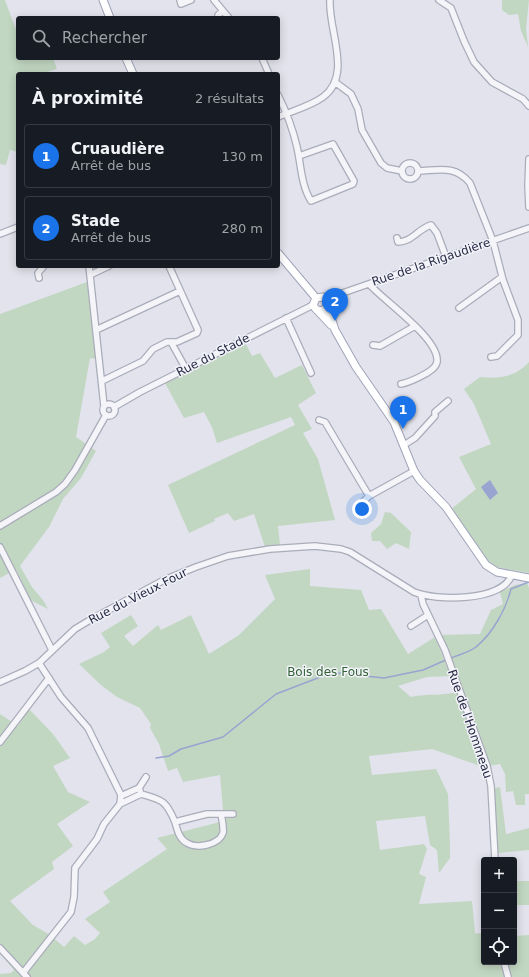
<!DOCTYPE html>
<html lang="fr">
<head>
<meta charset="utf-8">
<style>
	:root { --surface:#171b24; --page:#242831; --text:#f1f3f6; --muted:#9ea1a6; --line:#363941; --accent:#1a73e8 }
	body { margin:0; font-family:"DejaVu Sans",sans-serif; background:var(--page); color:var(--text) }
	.controls { position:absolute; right:12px; bottom:12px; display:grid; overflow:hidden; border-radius:4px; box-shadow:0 2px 10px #0003 }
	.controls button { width:36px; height:36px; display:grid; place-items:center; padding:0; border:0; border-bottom:1px solid var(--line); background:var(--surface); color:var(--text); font:20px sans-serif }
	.you { position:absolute; left:362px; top:509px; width:14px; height:14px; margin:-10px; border:3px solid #fff; border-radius:50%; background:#1a73e8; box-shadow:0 0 0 6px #1a73e833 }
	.badge { display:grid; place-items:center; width:26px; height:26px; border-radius:50%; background:var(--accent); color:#fff; font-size:13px; font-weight:700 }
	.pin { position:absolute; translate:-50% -33px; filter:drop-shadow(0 1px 2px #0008) }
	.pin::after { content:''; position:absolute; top:21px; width:14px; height:12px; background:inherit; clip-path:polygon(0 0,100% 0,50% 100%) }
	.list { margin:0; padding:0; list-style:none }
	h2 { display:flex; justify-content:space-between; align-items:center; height:52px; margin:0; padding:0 16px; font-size:17px }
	h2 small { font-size:13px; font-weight:400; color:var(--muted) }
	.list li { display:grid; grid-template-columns:26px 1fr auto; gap:12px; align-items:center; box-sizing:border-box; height:64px; margin:0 8px 8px; padding:0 8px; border:1px solid var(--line); border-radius:4px }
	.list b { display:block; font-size:15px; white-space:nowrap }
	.list p { margin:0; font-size:13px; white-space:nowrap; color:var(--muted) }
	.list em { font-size:13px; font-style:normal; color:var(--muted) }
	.icon { flex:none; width:22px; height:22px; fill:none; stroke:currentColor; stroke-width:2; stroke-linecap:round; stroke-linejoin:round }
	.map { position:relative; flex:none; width:529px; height:977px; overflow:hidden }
	.search { position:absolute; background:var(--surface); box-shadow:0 2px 10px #0003; left:16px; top:16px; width:264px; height:44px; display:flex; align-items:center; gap:10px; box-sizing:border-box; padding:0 14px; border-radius:4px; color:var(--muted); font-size:15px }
	.panel { position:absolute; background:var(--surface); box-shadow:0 2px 10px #0003; left:16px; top:72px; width:264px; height:196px; border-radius:4px }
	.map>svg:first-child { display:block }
	.green { fill:#c2d7c2 }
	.water { fill:#99a4d0 }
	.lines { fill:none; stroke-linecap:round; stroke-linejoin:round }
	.stream { stroke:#99a4d0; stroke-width:1.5 }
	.minor-casing { stroke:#aaacba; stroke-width:8 }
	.major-casing { stroke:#9fa3b9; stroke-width:9 }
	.minor { stroke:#f5f5f9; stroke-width:5.5 }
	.major { stroke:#fff; stroke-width:7 }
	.labels { text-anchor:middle; stroke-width:3; stroke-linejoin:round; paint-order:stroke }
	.street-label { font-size:12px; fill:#282a46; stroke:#f2f3f9 }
	.park-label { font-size:12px; fill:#336337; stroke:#f2f3f9 }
</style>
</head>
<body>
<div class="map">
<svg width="529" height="977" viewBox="0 0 529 977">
	<rect width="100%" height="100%" fill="#e2e3ec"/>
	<path class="green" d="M 0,0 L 5,0 L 18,35 L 18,58 L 53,58 L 57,69 L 41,74 L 18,74 L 18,152 L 10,150 L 6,165 L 0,164 Z
		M 502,0 L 529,0 L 526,28 L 528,47 L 521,31 L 518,14 L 509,15 L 502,10 Z
		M 87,282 L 97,359 L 90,358 L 76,437 L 96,451 L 81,478 L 63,499 L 49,527 L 20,566 L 32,587 L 43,600 L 48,609 L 30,600 L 16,569 L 0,578 L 0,314 Z
		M 246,344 L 252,356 L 260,353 L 275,378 L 302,365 L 316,393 L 298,405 L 312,429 L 303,433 L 318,459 L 335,520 L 278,526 L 280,545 L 265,547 L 254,514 L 234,521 L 228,513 L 214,519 L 215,521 L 189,533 L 168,485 L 295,425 L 291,417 L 217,443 L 212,427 L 204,412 L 184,418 L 165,383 Z
		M 529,362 L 529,573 L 496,567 L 481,555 L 450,510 L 476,489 L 459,457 L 491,444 L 474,404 L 464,389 L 480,377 C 499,379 516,377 529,362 Z
		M 385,512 L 391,513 L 411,532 L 409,549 L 396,543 L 387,549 L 380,541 L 372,541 L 371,533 L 381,524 Z
		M 310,569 L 310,586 L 361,590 L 369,610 L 381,609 L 408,654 L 435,637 L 451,676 L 427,677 L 398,686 L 411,697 C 428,693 445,697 462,690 L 440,635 L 480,634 L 491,610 L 503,604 L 500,592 L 515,585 L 527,583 L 529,588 L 529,794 L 525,794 L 525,805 L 516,805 L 513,791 L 506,792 L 505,774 L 500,764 L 483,767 L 432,749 L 369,756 L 372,775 L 436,769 L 448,794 L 450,846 L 450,858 L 439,873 L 437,850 L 430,845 L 425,816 L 376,821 L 380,850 L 424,844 L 427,849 L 419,874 L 426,877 L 419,904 L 472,901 L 475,933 L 484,934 L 484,962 L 514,962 L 514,936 L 529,935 L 529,977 L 0,977 L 0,974 L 11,973 L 14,970 L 0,954 L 0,714 L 18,726 L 29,709 L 53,734 L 70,758 L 53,766 L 68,792 L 90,802 L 57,824 L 73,846 L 52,862 L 54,869 L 10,901 L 33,925 L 50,935 L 64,947 L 74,936 L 85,945 L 95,939 L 100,933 L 85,919 L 110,902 L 103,892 L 167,849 L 157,838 L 224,821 L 220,775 L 183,782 L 177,768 L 168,771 L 159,744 L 150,728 L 151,724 L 140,708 L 117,697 L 101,685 L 79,664 L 104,652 L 110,647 L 101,633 L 131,615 L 138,626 L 124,636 L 133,646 L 158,625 L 161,630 L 191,615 L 209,654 L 239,635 L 275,599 L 265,575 Z
		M 500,787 L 506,834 L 529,828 L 529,850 L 498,853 L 492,789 Z
		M 514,881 L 529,881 L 529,905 L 514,905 Z"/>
	<path class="water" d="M 490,480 L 498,493 L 490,500 L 481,487 Z"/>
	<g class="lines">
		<path class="stream" d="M 451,658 C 458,655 470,652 476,647 C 493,633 506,609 511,589 L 529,582
			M 156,758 L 169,756 L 181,749 L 223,737 L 276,694 L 323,676 L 346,672 L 365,676 L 384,678 L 423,670 L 446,660"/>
		<defs>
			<path id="minor" d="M 180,0 L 181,4 L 191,0
				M 214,0 L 229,18
				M 439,0 L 451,8 L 464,41 L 474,62 L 492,82 L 523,99 L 529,106
				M 218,18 L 218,15 L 223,11
				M 262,58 L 269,74
				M 335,82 L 351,94 L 358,109 L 362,130 L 381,163 L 387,168 L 402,171
				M 278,95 C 286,111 293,130 297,147 C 301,165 301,185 311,201 L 353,184 L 354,181 L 333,144 L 299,156
				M 278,117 C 292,111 311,106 323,97 C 353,75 328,30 330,0
				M 529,159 L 528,186 L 529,207
				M402 171a8 8 0 1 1 16 0a8 8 0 1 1-16 0Z
				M 419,171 C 440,170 455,165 470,183 L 493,241 L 503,280 L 518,320 L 518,335 L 497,356 L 491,357
				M 0,234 L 18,227
				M 397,238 L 398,242 C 412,242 418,229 431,225 L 437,233 L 446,257
				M 89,266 L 104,406
				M 90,275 L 109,266
				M 39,278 L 38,273 L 44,266
				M 369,284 C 384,301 440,339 437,362 C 436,368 431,370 427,373 C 418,378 411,382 401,384
				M 323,297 L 334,296 L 529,228
				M 459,308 L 502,277
				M 286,318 L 311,373
				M 96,330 L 180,291
				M 171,342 L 186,369
				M 373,345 L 380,346 L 415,326
				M 102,381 L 143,361 L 153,349 L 167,342 L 177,342 L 197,333 L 198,330 L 169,266
				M103 410a6 6 0 1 1 12 0a6 6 0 1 1-12 0Z
				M 114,407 L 140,392 L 313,305
				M 319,420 L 325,422 L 369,496 L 414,471
				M 404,445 L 415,438 L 435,416 L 435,412 L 448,401
				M 359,511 L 357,508 L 369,496
				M 0,526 L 56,492 L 65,484 L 75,470 L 106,415
				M 0,547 L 52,650
				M 421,595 L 423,604 L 445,650 L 487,766 L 491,786 L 495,860
				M 411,626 L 428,615
				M 0,682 L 25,671 L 39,663 L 75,629 L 90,620 L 164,580 L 196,567 L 228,556 L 270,549 L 315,546 L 341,549 L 350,552 L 414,592 C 436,601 501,602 512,575
				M 0,742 L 49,678
				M 141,794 L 139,788 L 146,777
				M 121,796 L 139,788
				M 120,804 L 141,794 C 162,800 166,800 175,822 L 207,814 L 233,814
				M 175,822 C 177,829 179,839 187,843 C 197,849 219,845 223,833 C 224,827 222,820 221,814
				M 0,948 L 27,977
				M 504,962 L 508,977
				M 23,973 L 71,912 L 74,897 L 75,868 L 97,839 L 104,824 L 120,804 L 121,795 L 88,728 L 61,697 L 39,663"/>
			<path id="major" d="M 103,0 L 110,18
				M 126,58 L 133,74
				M 278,253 L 316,298
				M 325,309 L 330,314 L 335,330 L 356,367 L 394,422 L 414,471 L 420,480 L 446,507 L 486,565 L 497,572 L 529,578
				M 317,310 L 322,311 L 327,307 L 327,300 L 323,297 L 316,298 L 313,305 L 315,308 L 331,325"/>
		</defs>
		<use href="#minor" class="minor-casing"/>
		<use href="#major" class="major-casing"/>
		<use href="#minor" class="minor"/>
		<use href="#major" class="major"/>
	</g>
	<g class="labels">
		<g class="street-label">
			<text transform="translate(431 262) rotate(-19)" y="4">Rue de la Rigaudière</text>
			<text transform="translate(213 355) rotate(-27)" y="4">Rue du Stade</text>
			<text transform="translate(138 596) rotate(-27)" y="4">Rue du Vieux Four</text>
			<text transform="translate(470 724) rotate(71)" y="4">Rue de l'Hommeau</text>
		</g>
		<g class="park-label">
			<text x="328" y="676">Bois des Fous</text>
		</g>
	</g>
</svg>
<div class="controls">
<button>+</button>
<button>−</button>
<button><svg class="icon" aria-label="locate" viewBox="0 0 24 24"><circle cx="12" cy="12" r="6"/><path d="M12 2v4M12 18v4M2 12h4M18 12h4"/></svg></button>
</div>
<div class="you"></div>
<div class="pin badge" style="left:403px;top:429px">1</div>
<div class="pin badge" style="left:335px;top:321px">2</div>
<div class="search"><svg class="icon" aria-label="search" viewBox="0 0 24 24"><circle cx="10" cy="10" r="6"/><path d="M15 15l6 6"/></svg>Rechercher</div>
<section class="panel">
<h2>À proximité<small>2 résultats</small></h2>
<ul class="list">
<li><span class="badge">1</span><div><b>Cruaudière</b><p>Arrêt de bus</p></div><em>130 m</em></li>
<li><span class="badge">2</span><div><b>Stade</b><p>Arrêt de bus</p></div><em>280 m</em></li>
</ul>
</section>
</div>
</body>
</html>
